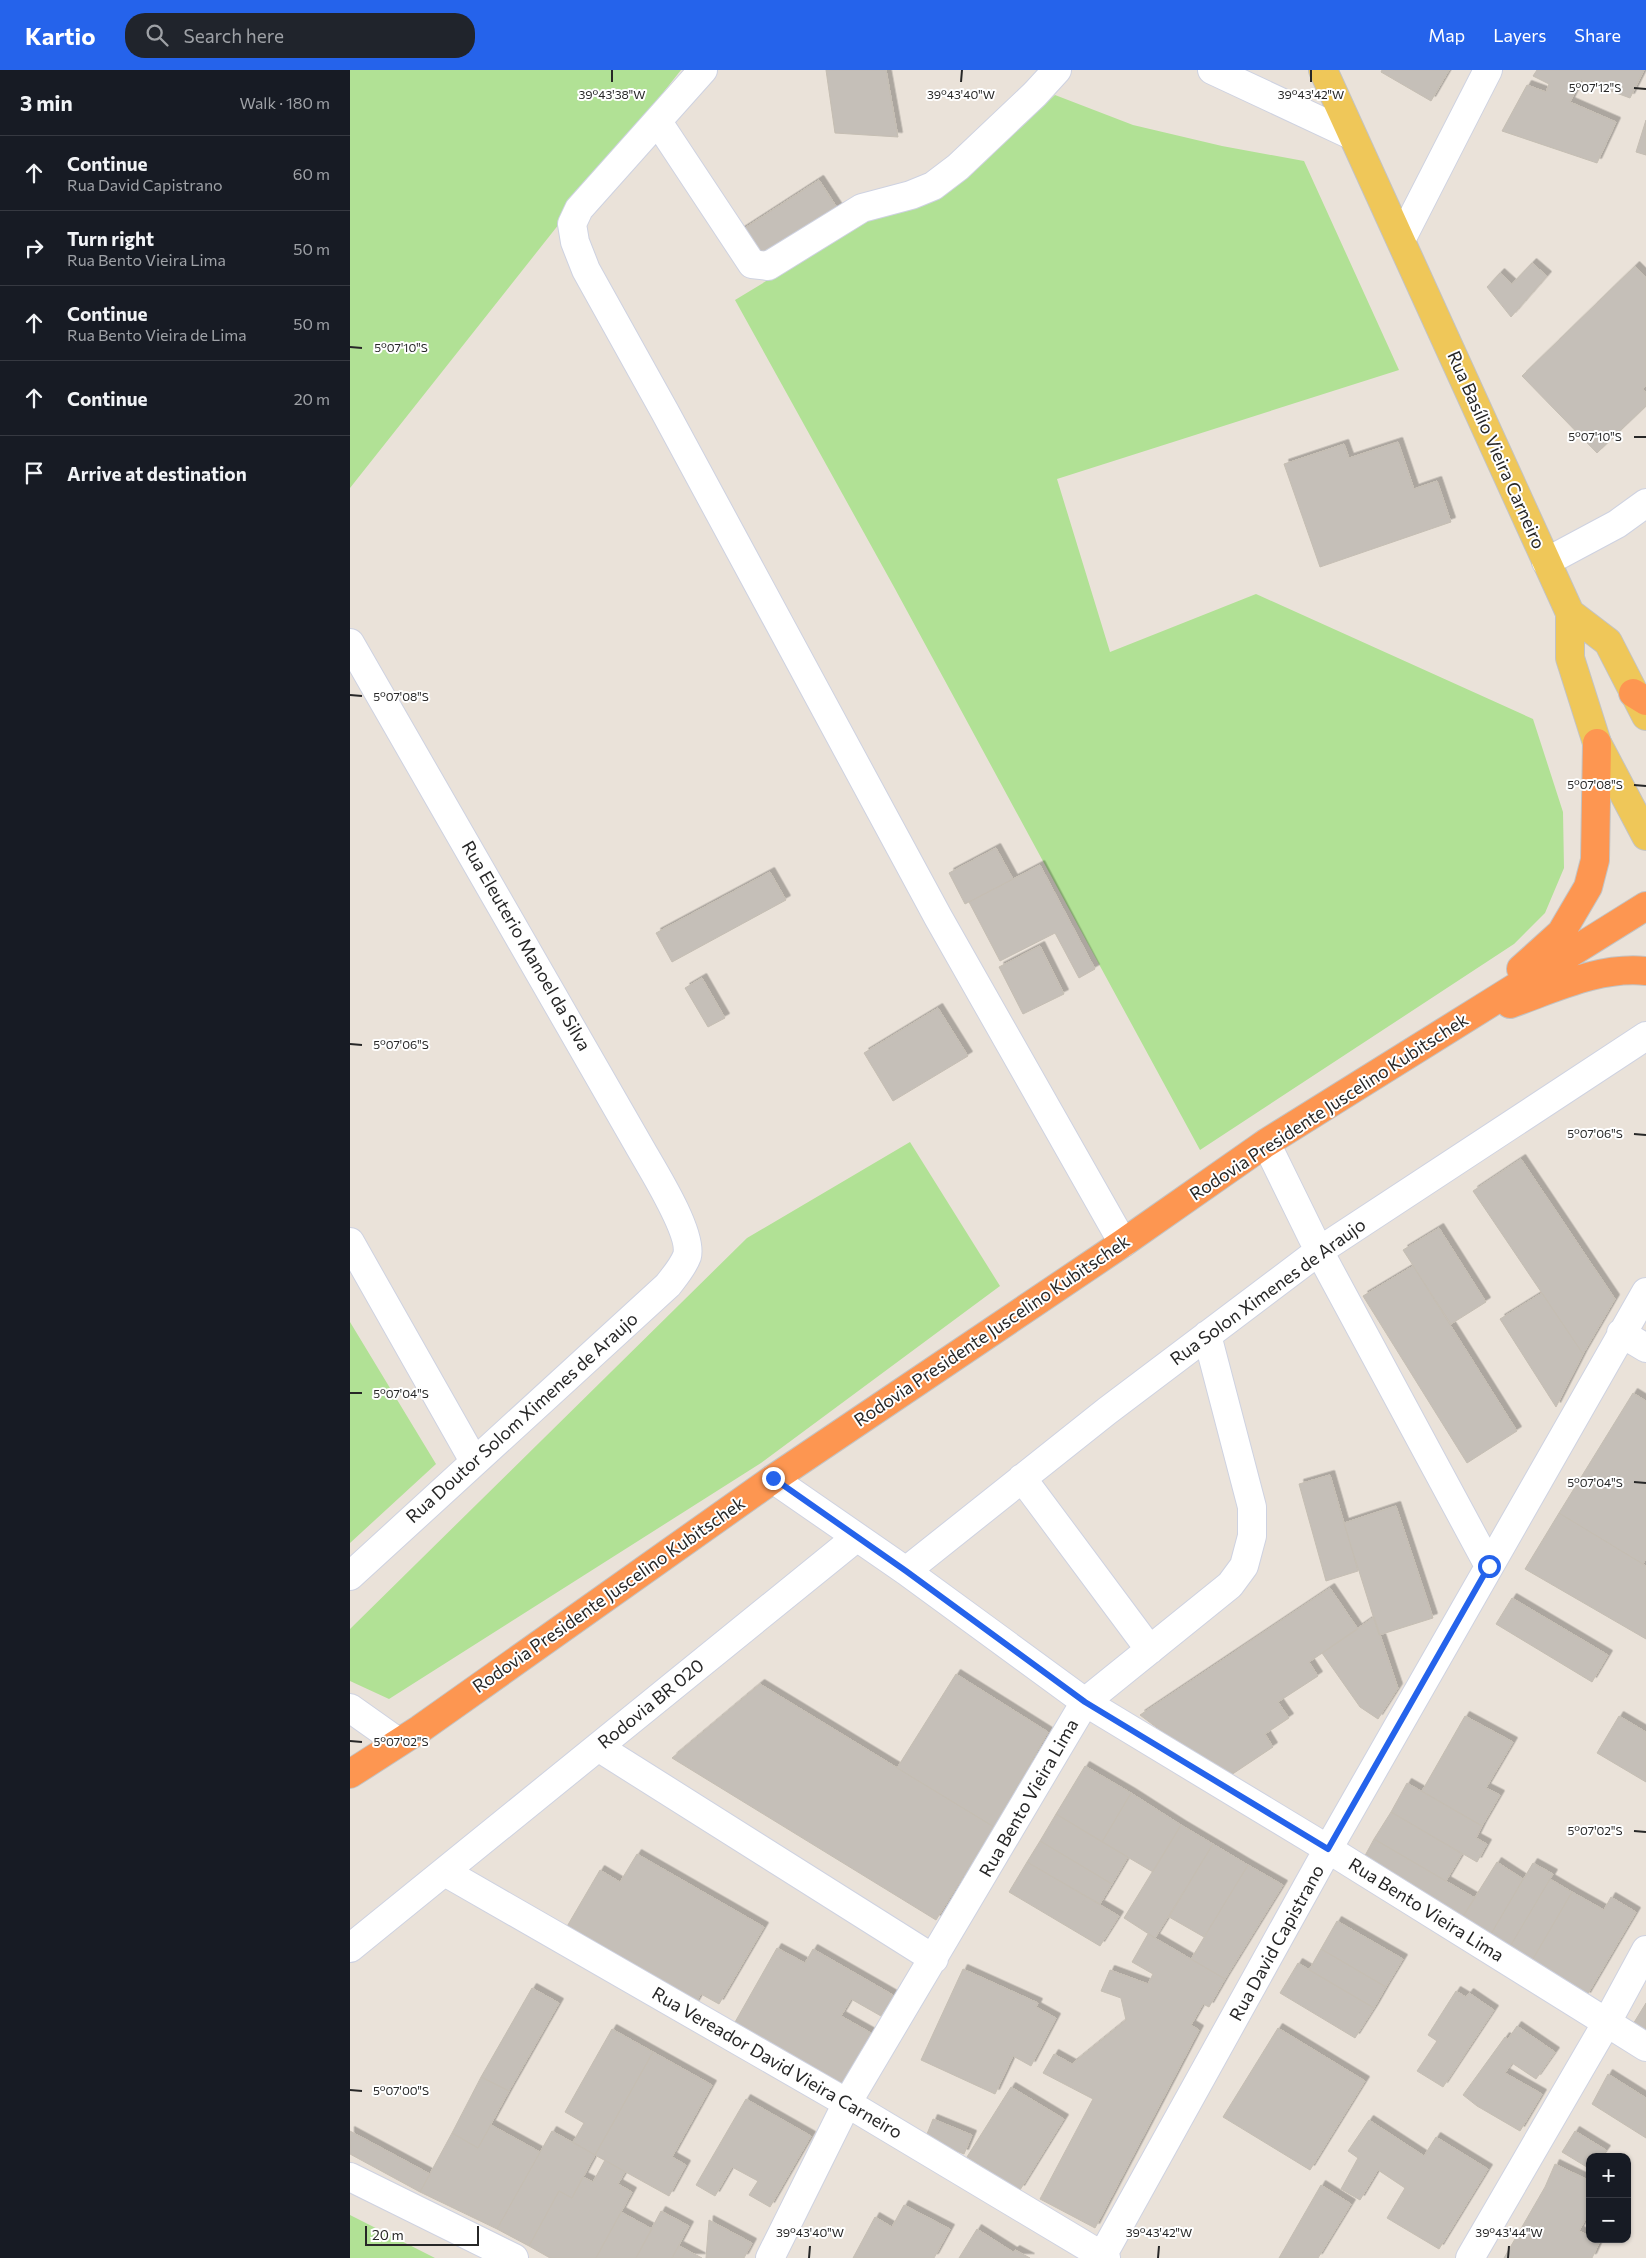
<!DOCTYPE html>
<html lang="en">
<head>
<meta charset="utf-8">
<style>
	:root { --surface:#171b24; --page:#20242c; --text:#f1f3f6; --muted:#9ea1a6; --line:#363941; --accent:#2563eb }
	body { margin:0; font-family:Commissioner,sans-serif; background:var(--page); color:var(--text) }
	.controls { position:absolute; right:15px; bottom:15px; display:grid; overflow:hidden; border-radius:10px; box-shadow:0 1px 4px #0004 }
	.controls button { width:45px; height:45px; display:grid; place-items:center; padding:0; border:0; border-bottom:1px solid var(--line); background:var(--surface); color:var(--text); font:25px sans-serif }
	.scale { position:absolute; left:15px; bottom:12px; width:114px; box-sizing:border-box; padding-left:5px; border:2px solid #272727; border-top:0; font-size:14px; line-height:18px; white-space:nowrap; color:#272727; -webkit-text-stroke:4px #fff; paint-order:stroke }
	.stop { position:absolute; width:15px; height:15px; margin:-11px; border:4px solid #2563eb; border-radius:50%; background:#fff }
	.stop.end { background:#2563eb; border-color:#fff; box-shadow:0 1px 5px #0008 }
	.list { margin:0; padding:0; list-style:none }
	h2 { display:flex; justify-content:space-between; align-items:center; height:65px; margin:0; padding:0 20px; font-size:21px }
	h2 small { font-size:16px; font-weight:400; color:var(--muted) }
	.list li { display:grid; grid-template-columns:32px 1fr auto; gap:15px; align-items:center; box-sizing:border-box; height:75px; padding:0 20px; border-top:1px solid var(--line) }
	.list b { display:block; font-size:19px; white-space:nowrap }
	.list p { margin:0; font-size:16px; white-space:nowrap; color:var(--muted) }
	.list em { font-size:16px; font-style:normal; color:var(--muted) }
	.icon { flex:none; width:28px; height:28px; fill:none; stroke:currentColor; stroke-width:2; stroke-linecap:round; stroke-linejoin:round }
	.map { position:relative; flex:none; width:1296px; height:2188px; overflow:hidden }
	header { display:flex; align-items:center; gap:30px; box-sizing:border-box; height:70px; padding:0 25px; background:var(--accent); color:#fff }
	header strong { font-size:24px }
	nav { display:flex; gap:28px; margin-inline-start:auto; font-size:18px }
	.search { width:350px; height:45px; background:var(--page); display:flex; align-items:center; gap:12px; box-sizing:border-box; padding:0 18px; border-radius:20px; color:var(--muted); font-size:19px }
	main { display:flex }
	aside { flex:1; background:var(--surface) }
	.map>svg:first-child { display:block }
	.green { fill:#b1e195 }
	.building { fill:#c5bfb8; stroke:#c5beb3; filter:url(#shadow) }
	.lines { fill:none; stroke-linecap:round; stroke-linejoin:round }
	.minor-casing { stroke:#ced2e1; stroke-width:30 }
	.major-casing { stroke:#c3c3c3; stroke-width:30 }
	.highway-casing { stroke:#c3c3c3; stroke-width:30 }
	.minor { stroke:#fff; stroke-width:28 }
	.major { stroke:#efc759; stroke-width:28 }
	.highway { stroke:#fd9651; stroke-width:28 }
	.route { stroke:#2563eb; stroke-width:6 }
	.ticks { fill:none; stroke:#272727; stroke-width:2 }
	.labels { text-anchor:middle; stroke-width:4; stroke-linejoin:round; paint-order:stroke }
	.street-label { font-size:18px; fill:#272727; stroke:#fff }
	.ticks-label { font-size:12px; text-anchor:middle; fill:#272727; stroke:#fff; stroke-width:4; stroke-linejoin:round; paint-order:stroke }
</style>
</head>
<body>
<header>
<strong>Kartio</strong>
<div class="search"><svg class="icon" aria-label="search" viewBox="0 0 24 24"><circle cx="10" cy="10" r="6"/><path d="M15 15l6 6"/></svg>Search here</div>
<nav><a>Map</a><a>Layers</a><a>Share</a></nav>
</header>
<main>
<aside>
<h2>3 min<small>Walk · 180 m</small></h2>
<ul class="list">
<li><svg class="icon" aria-label="ahead" viewBox="0 0 24 24"><path d="M12 20V5M6 11l6-6 6 6"/></svg><div><b>Continue</b><p>Rua David Capistrano</p></div><em>60 m</em></li>
<li><svg class="icon" aria-label="right" viewBox="0 0 24 24"><path d="M7 20v-9h11M14 6l5 5-5 5"/></svg><div><b>Turn right</b><p>Rua Bento Vieira Lima</p></div><em>50 m</em></li>
<li><svg class="icon" aria-label="ahead" viewBox="0 0 24 24"><path d="M12 20V5M6 11l6-6 6 6"/></svg><div><b>Continue</b><p>Rua Bento Vieira de Lima</p></div><em>50 m</em></li>
<li><svg class="icon" aria-label="ahead" viewBox="0 0 24 24"><path d="M12 20V5M6 11l6-6 6 6"/></svg><div><b>Continue</b></div><em>20 m</em></li>
<li><svg class="icon" aria-label="arrive" viewBox="0 0 24 24"><path d="M6 21V4h12l-3 4 3 4H6"/></svg><div><b>Arrive at destination</b></div></li>
</ul>
</aside>
<div class="map">
<svg width="1296" height="2188" viewBox="0 0 1296 2188">
	<defs>
		<filter id="shadow"><feDropShadow dx="4.5" dy="-4.5" stdDeviation="0" flood-color="#0004"/></filter>
	</defs>
	<rect width="100%" height="100%" fill="#eae2d9"/>
	<path class="green" d="M 0,0 L 331,0 L 0,418 Z
		M 705,25 L 783,55 L 872,76 L 954,91 L 1049,300 L 707,409 L 760,582 L 906,524 L 1183,649 L 1213,742 L 1214,798 L 1195,843 L 1164,874 L 850,1080 L 544,517 L 385,230 L 515,151 L 590,129 Z
		M 560,1072 L 650,1216 L 411,1393 L 39,1629 L 0,1611 L 0,1559 L 397,1168 Z
		M 0,1252 L 86,1394 L 0,1473 Z
		M 0,2145 L 85,2188 L 0,2188 Z"/>
	<path class="building" d="M 476,0 L 536,0 L 548,67 L 485,63 Z
		M 1032,0 L 1099,0 L 1081,31 L 1031,2 Z
		M 1187,0 L 1294,0 L 1280,28 L 1231,10 L 1220,32 L 1266,52 L 1247,93 L 1152,61 L 1177,15 L 1196,22 L 1199,14 L 1183,6 Z
		M 1296,50 L 1296,85 L 1286,82 Z
		M 469,110 L 490,142 L 408,195 L 387,163 Z
		M 469,110 L 494,148 L 424,194 L 387,163 Z
		M 1182,193 L 1197,206 L 1161,247 L 1137,217 L 1150,203 L 1162,214 Z
		M 1285,196 L 1296,207 L 1296,316 L 1293,319 L 1296,323 L 1296,336 L 1247,383 L 1172,306 Z
		M 1048,372 L 1064,419 L 1087,411 L 1101,452 L 970,497 L 934,394 L 994,374 L 999,388 Z
		M 646,778 L 663,809 L 615,834 L 599,803 Z
		M 690,795 L 745,899 L 729,908 L 705,863 L 650,891 L 619,832 Z
		M 420,802 L 436,830 L 322,892 L 306,863 Z
		M 690,876 L 714,924 L 673,944 L 649,897 Z
		M 352,908 L 375,948 L 358,957 L 335,918 Z
		M 588,938 L 618,986 L 543,1031 L 514,983 Z
		M 1171,1089 L 1265,1229 L 1233,1284 L 1123,1121 Z
		M 1089,1158 L 1136,1232 L 1101,1254 L 1053,1180 Z
		M 1063,1196 L 1167,1361 L 1117,1393 L 1013,1226 Z
		M 1192,1223 L 1233,1284 L 1206,1337 L 1150,1249 Z
		M 1283,1323 L 1296,1331 L 1296,1489 L 1293,1494 L 1209,1443 Z
		M 980,1405 L 1008,1501 L 976,1511 L 949,1414 Z
		M 1046,1436 L 1083,1548 L 1029,1565 L 994,1453 Z
		M 1209,1443 L 1296,1496 L 1296,1569 L 1175,1499 Z
		M 980,1518 L 1008,1559 L 959,1592 L 968,1606 L 928,1632 L 939,1648 L 915,1664 L 923,1677 L 875,1709 L 790,1645 Z
		M 1162,1528 L 1258,1585 L 1242,1612 L 1146,1554 Z
		M 1024,1547 L 1048,1618 L 1028,1649 L 1010,1637 L 972,1583 Z
		M 606,1604 L 698,1662 L 644,1757 L 547,1698 Z
		M 410,1614 L 644,1757 L 586,1850 L 322,1688 Z
		M 1115,1646 L 1163,1672 L 1136,1718 L 1150,1725 L 1132,1756 L 1072,1721 Z
		M 1269,1646 L 1296,1662 L 1296,1712 L 1247,1683 Z
		M 735,1696 L 781,1723 L 752,1772 L 706,1744 Z
		M 1057,1713 L 1132,1756 L 1126,1768 L 1137,1774 L 1127,1792 L 1041,1742 Z
		M 781,1723 L 831,1755 L 803,1802 L 752,1772 Z
		M 1041,1742 L 1112,1784 L 1096,1811 L 1024,1769 Z
		M 706,1744 L 778,1787 L 762,1814 L 690,1771 Z
		M 831,1755 L 863,1774 L 805,1868 L 774,1848 Z
		M 1024,1769 L 1125,1828 L 1110,1851 L 1011,1793 Z
		M 690,1771 L 762,1814 L 750,1834 L 677,1792 Z
		M 863,1774 L 898,1795 L 854,1867 L 819,1847 Z
		M 287,1784 L 414,1857 L 369,1934 L 351,1924 L 342,1939 L 212,1865 L 250,1800 L 270,1812 Z
		M 677,1792 L 769,1846 L 750,1876 L 659,1822 Z
		M 1147,1792 L 1173,1809 L 1138,1869 L 1110,1851 Z
		M 1183,1793 L 1203,1804 L 1158,1880 L 1138,1869 Z
		M 898,1795 L 933,1815 L 875,1909 L 841,1889 Z
		M 1200,1809 L 1222,1822 L 1180,1894 L 1158,1880 Z
		M 1222,1822 L 1254,1840 L 1261,1827 L 1286,1842 L 1236,1927 L 1180,1894 Z
		M 987,1851 L 1053,1889 L 1036,1917 L 971,1879 Z
		M 798,1864 L 875,1909 L 859,1937 L 853,1934 L 841,1955 L 849,1960 L 745,2158 L 690,2129 L 743,2029 L 693,2003 L 704,1984 L 722,1994 L 776,1950 L 771,1928 L 751,1921 L 760,1900 L 798,1914 L 803,1904 L 782,1892 Z
		M 427,1878 L 455,1893 L 463,1879 L 543,1925 L 531,1946 L 501,1929 L 491,1946 L 521,1963 L 488,2022 L 380,1961 Z
		M 971,1879 L 1036,1917 L 1024,1938 L 959,1900 Z
		M 948,1893 L 1024,1938 L 1005,1968 L 930,1923 Z
		M 613,1899 L 688,1933 L 686,1937 L 706,1948 L 681,1996 L 663,1986 L 645,2024 L 571,1990 Z
		M 182,1918 L 209,1933 L 159,2021 L 131,2007 Z
		M 1106,1921 L 1116,1927 L 1119,1923 L 1144,1940 L 1093,2017 L 1067,2001 L 1087,1971 L 1078,1965 Z
		M 1296,1933 L 1296,1968 L 1280,1959 Z
		M 1167,1956 L 1205,1982 L 1186,2009 L 1162,1993 L 1155,2003 L 1192,2024 L 1170,2061 L 1127,2036 L 1113,2025 L 1155,1967 L 1158,1969 Z
		M 928,1958 L 1015,2011 L 960,2100 L 873,2047 Z
		M 262,1959 L 303,1982 L 245,2085 L 223,2072 L 234,2053 L 215,2042 Z
		M 303,1982 L 362,2015 L 322,2087 L 336,2095 L 319,2126 L 245,2085 Z
		M 1258,2004 L 1296,2028 L 1296,2068 L 1242,2034 Z
		M 131,2007 L 159,2021 L 128,2078 L 102,2063 Z
		M 661,2017 L 714,2049 L 670,2120 L 617,2087 Z
		M 396,2029 L 461,2066 L 420,2137 L 399,2125 L 408,2111 L 382,2097 L 365,2126 L 346,2115 Z
		M 583,2049 L 622,2065 L 614,2084 L 575,2069 Z
		M 1019,2050 L 1074,2086 L 1086,2067 L 1138,2099 L 1089,2179 L 1037,2148 L 1055,2118 L 1028,2100 L 1010,2130 L 991,2119 L 1008,2088 L 998,2081 Z
		M 141,2055 L 190,2082 L 147,2159 L 70,2122 L 102,2063 L 128,2078 Z
		M 0,2061 L 80,2104 L 70,2122 L 0,2084 Z
		M 202,2061 L 245,2085 L 222,2128 L 209,2121 L 179,2176 L 147,2159 Z
		M 1225,2061 L 1256,2080 L 1251,2087 L 1240,2087 L 1240,2099 L 1212,2082 Z
		M 255,2090 L 275,2102 L 268,2114 L 282,2122 L 246,2188 L 200,2188 L 179,2176 L 209,2121 L 222,2128 L 233,2107 L 243,2112 Z
		M 1205,2094 L 1240,2111 L 1240,2141 L 1229,2161 L 1240,2166 L 1240,2169 L 1250,2171 L 1242,2188 L 1154,2188 L 1195,2117 Z
		M 971,2115 L 1001,2134 L 968,2188 L 929,2188 Z
		M 554,2135 L 600,2159 L 584,2188 L 503,2188 L 525,2147 L 542,2157 Z
		M 311,2141 L 339,2156 L 322,2188 L 286,2188 Z
		M 271,2142 L 302,2159 L 286,2188 L 246,2188 Z
		M 359,2150 L 402,2173 L 394,2188 L 356,2188 Z
		M 627,2159 L 663,2182 L 665,2180 L 680,2188 L 609,2188 Z
		M 329,2176 L 352,2188 L 322,2188 Z"/>
	<g class="lines">
		<defs>
			<path id="minor" d="M 353,0 L 229,139 L 222,154 L 225,172 L 236,200 L 315,342 L 588,847 L 773,1173
				M 862,0 L 1001,65
				M 308,52 L 402,194 L 418,196 L 512,138 L 561,125 L 583,116 L 608,97 L 685,24 L 707,0
				M 1051,170 L 1138,0
				M 1196,492 L 1267,454 L 1296,433
				M 0,573 L 292,1081 C 304,1102 343,1164 337,1186 C 333,1197 324,1207 318,1215 L 0,1506
				M 916,1073 L 969,1181 L 1139,1496
				M 0,1172 L 124,1391
				M 1271,1263 L 1296,1278
				M 672,1408 L 800,1580
				M 423,1409 L 556,1501 L 735,1632 L 880,1515 L 894,1496 L 902,1466 L 902,1437 L 857,1265
				M 556,1501 L 757,1341 L 969,1181 L 1296,966
				M 0,1638 L 48,1672
				M 248,1677 L 584,1889
				M 95,1802 L 497,2033 L 756,2188
				M 0,1878 L 507,1467
				M 0,2107 L 164,2188
				M 420,2188 L 497,2033 L 735,1632 L 978,1779 L 1296,1977
				M 751,2188 L 978,1779 L 1296,1222
				M 1120,2188 L 1257,1952 L 1296,1880"/>
			<path id="major" d="M 973,0 L 1220,543 L 1220,588 L 1247,673 L 1296,766
				M 1220,543 L 1258,572 L 1296,646"/>
			<path id="highway" d="M 1283,623 L 1296,631
				M 1171,899 L 1211,863 L 1238,817 L 1245,790 L 1247,673
				M 1160,934 C 1203,919 1250,896 1296,901
				M 0,1704 L 70,1659 L 423,1409 L 773,1173 L 916,1073 L 1296,836"/>
		</defs>
		<use href="#minor" class="minor-casing"/>
		<use href="#major" class="major-casing"/>
		<use href="#highway" class="highway-casing"/>
		<use href="#minor" class="minor"/>
		<use href="#major" class="major"/>
		<use href="#highway" class="highway"/>
	</g>
	<g class="lines">
		<path class="route" d="M 423,1408 L 556,1501 L 735,1632 L 978,1779 L 1139,1496"/>
	</g>
	<path class="ticks" d="M 262,12 L 262,0M 611,12 L 612,0M 961,12 L 961,0M 1284,18 L 1296,19M 0,277 L 12,278M 1284,367 L 1296,367M 0,625 L 12,626M 1284,715 L 1296,716M 0,974 L 12,975M 1284,1064 L 1296,1065M 0,1323 L 12,1323M 1284,1412 L 1296,1413M 0,1671 L 12,1672M 1284,1761 L 1296,1762M 0,2020 L 12,2021M 459,2188 L 460,2176M 808,2188 L 809,2176M 1158,2188 L 1159,2176"/>
	<g class="labels">
		<g class="street-label">
			<text transform="translate(1146 380) rotate(66)" y="6">Rua Basílio Vieira Carneiro</text>
			<text transform="translate(176 876) rotate(60)" y="6">Rua Eleuterio Manoel da Silva</text>
			<text transform="translate(979 1037) rotate(-33)" y="6">Rodovia Presidente Juscelino Kubitschek</text>
			<text transform="translate(918 1222) rotate(-36)" y="6">Rua Solon Ximenes de Araujo</text>
			<text transform="translate(642 1261) rotate(-34)" y="6">Rodovia Presidente Juscelino Kubitschek</text>
			<text transform="translate(172 1348) rotate(-42)" y="6">Rua Doutor Solom Ximenes de Araujo</text>
			<text transform="translate(259 1525) rotate(-35)" y="6">Rodovia Presidente Juscelino Kubitschek</text>
			<text transform="translate(301 1634) rotate(-39)" y="6">Rodovia BR 020</text>
			<text transform="translate(679 1728) rotate(-60)" y="6">Rua Bento Vieira Lima</text>
			<text transform="translate(1076 1840) rotate(32)" y="6">Rua Bento Vieira Lima</text>
			<text transform="translate(927 1873) rotate(-61)" y="6">Rua David Capistrano</text>
			<text transform="translate(427 1993) rotate(30)" y="6">Rua Vereador David Vieira Carneiro</text>
		</g>
	</g>
	<g class="ticks-label">
		<text x="1245" y="22">5°07'12"S</text>
		<text x="262" y="29">39°43'38"W</text>
		<text x="611" y="29">39°43'40"W</text>
		<text x="961" y="29">39°43'42"W</text>
		<text x="51" y="282">5°07'10"S</text>
		<text x="1245" y="371">5°07'10"S</text>
		<text x="51" y="631">5°07'08"S</text>
		<text x="1245" y="719">5°07'08"S</text>
		<text x="51" y="979">5°07'06"S</text>
		<text x="1245" y="1068">5°07'06"S</text>
		<text x="51" y="1328">5°07'04"S</text>
		<text x="1245" y="1417">5°07'04"S</text>
		<text x="51" y="1676">5°07'02"S</text>
		<text x="1245" y="1765">5°07'02"S</text>
		<text x="51" y="2025">5°07'00"S</text>
		<text x="460" y="2167">39°43'40"W</text>
		<text x="809" y="2167">39°43'42"W</text>
		<text x="1159" y="2167">39°43'44"W</text>
	</g>
</svg>
<div class="controls">
<button>+</button>
<button>−</button>
</div>
<div class="scale">20 m</div>
<div class="stop" style="left:1139px;top:1496px"></div>
<div class="stop end" style="left:423px;top:1408px"></div>
</div>
</main>
</body>
</html>
